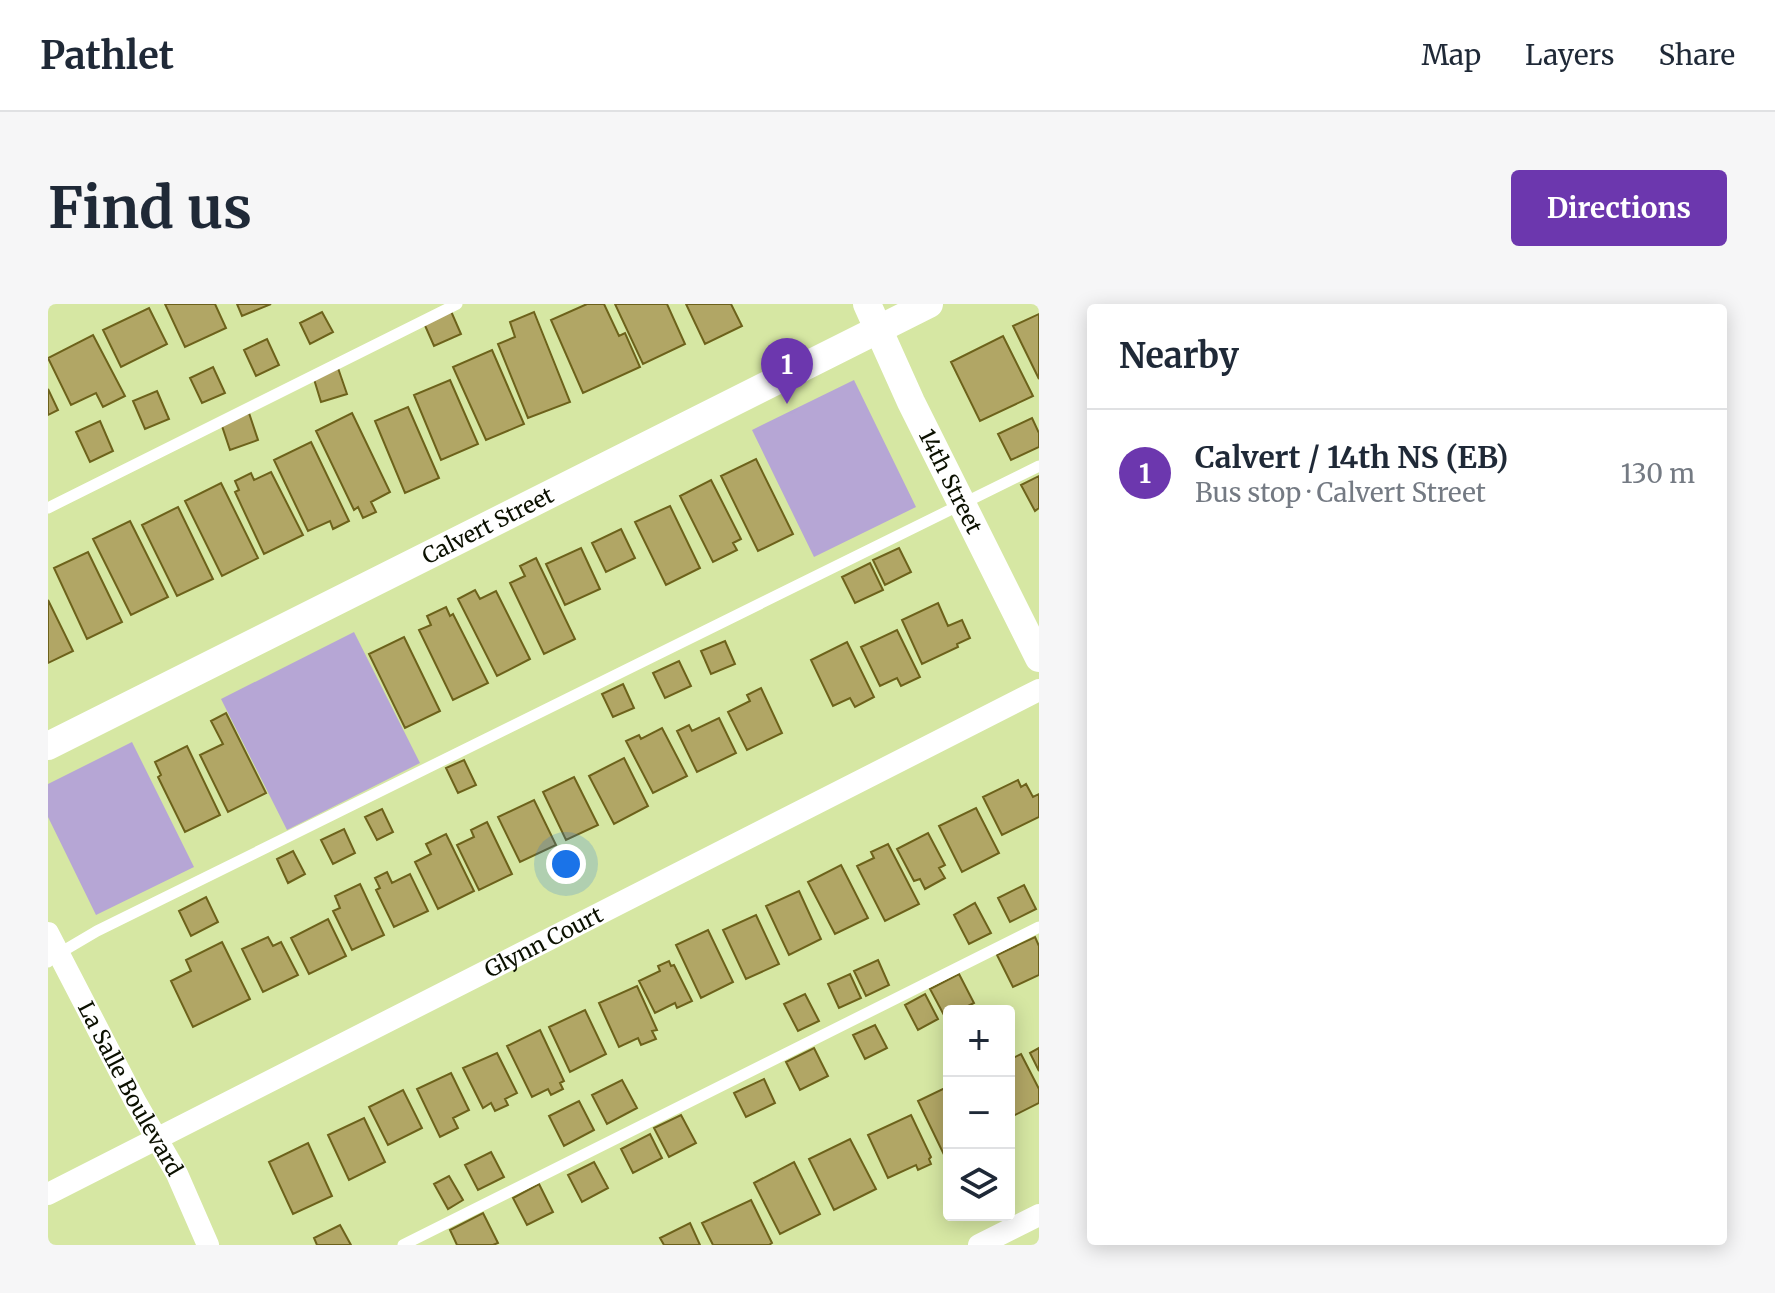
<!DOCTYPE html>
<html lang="en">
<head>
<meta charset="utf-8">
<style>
	:root { --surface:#fff; --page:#f6f6f7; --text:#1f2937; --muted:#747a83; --line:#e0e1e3; --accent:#6c37ae }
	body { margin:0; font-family:Merriweather,serif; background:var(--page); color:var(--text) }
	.controls { position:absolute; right:24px; bottom:24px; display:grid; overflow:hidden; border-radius:8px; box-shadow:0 4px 20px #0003 }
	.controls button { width:72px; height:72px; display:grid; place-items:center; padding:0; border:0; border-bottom:2px solid var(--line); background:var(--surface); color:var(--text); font:40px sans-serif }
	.you { position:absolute; left:518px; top:560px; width:28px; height:28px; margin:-20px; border:6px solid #fff; border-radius:50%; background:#1a73e8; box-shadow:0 0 0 12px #1a73e833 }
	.badge { display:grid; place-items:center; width:52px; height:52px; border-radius:50%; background:var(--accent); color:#fff; font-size:26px; font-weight:700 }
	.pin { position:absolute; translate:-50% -66px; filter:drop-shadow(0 2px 4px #0008) }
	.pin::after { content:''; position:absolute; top:42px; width:28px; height:24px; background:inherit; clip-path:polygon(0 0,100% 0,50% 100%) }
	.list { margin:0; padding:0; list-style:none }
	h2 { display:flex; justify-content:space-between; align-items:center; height:104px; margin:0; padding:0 32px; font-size:34px }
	h2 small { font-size:26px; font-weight:400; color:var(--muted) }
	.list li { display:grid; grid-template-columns:52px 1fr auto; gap:24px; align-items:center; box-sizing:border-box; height:128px; padding:0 32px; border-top:2px solid var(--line) }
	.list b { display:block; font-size:30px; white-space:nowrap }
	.list p { margin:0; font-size:26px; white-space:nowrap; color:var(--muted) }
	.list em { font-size:26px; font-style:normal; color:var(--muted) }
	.icon { flex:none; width:44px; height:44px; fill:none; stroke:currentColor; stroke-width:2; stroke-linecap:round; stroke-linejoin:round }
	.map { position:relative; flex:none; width:991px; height:941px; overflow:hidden; border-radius:8px }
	header { display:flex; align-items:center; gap:48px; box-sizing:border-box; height:112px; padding:0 40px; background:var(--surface); border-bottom:2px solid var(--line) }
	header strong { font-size:38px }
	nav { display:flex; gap:44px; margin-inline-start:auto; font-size:28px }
	.intro { display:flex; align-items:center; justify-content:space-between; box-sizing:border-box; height:192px; padding:0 48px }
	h1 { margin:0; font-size:56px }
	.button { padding:20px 36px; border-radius:8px; background:var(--accent); color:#fff; font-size:28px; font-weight:700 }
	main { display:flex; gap:48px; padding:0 48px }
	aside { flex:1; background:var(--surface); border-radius:8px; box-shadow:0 4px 20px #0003 }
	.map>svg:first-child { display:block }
	.green { fill:#b6a6d5 }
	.building { fill:#b1a665; stroke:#6d621b; stroke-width:2 }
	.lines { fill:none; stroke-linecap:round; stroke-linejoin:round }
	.service { stroke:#fff; stroke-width:11 }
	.minor { stroke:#fff; stroke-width:22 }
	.tertiary { stroke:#fff; stroke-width:28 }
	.labels { text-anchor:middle; stroke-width:6; stroke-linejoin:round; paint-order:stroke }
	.street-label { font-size:22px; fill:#0b1000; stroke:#e3f5b0 }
</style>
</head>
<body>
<header>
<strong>Pathlet</strong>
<nav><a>Map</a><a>Layers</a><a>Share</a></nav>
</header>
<div class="intro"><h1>Find us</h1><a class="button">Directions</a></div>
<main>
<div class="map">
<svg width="991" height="941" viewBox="0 0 991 941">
	<rect width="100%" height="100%" fill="#d6e7a3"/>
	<path class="green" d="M 806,76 L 868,203 L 766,253 L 704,126 Z
		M 306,328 L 372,459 L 239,526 L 173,395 Z
		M 84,438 L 146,563 L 48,611 L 0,513 L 0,480 Z"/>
	<path class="building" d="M 117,0 L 167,0 L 178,24 L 137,43 Z
		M 189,0 L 223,0 L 194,12 Z
		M 539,0 L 556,0 L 571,32 L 577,29 L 592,63 L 535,89 L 503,16 Z
		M 567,0 L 619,0 L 637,40 L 595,60 Z
		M 638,0 L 683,0 L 694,22 L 657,40 Z
		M 101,4 L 119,40 L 73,63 L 55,26 Z
		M 402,5 L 413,30 L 386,42 L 375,17 Z
		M 274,8 L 285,28 L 262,40 L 252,19 Z
		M 486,8 L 522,98 L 480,114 L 450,40 L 467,33 L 462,18 Z
		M 991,10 L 991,75 L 965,22 Z
		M 45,31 L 77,92 L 55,103 L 48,89 L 23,101 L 0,54 Z
		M 955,32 L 985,92 L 932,117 L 903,58 Z
		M 219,35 L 231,61 L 208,72 L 196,46 Z
		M 444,46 L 476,120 L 438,136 L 405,63 Z
		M 165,63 L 177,89 L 154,99 L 142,74 Z
		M 290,64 L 299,90 L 273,98 L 265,72 Z
		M 402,76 L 430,140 L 393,156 L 366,91 Z
		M 0,85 L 10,106 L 0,111 Z
		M 109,87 L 121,115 L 97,125 L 85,97 Z
		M 360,103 L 391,174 L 357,189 L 327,117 Z
		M 201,109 L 210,136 L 182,146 L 173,119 Z
		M 304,109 L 342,188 L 323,198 L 328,208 L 315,214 L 310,203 L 306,206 L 268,127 Z
		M 984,114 L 991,129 L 991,143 L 963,156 L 950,130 Z
		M 52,117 L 65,147 L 42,158 L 28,128 Z
		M 263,138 L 301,217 L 285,225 L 282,217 L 260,227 L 226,156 Z
		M 708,155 L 745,230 L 710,247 L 673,172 Z
		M 223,168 L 255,231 L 216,250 L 187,188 L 191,186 L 187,177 L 203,169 L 206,176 Z
		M 991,172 L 991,204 L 987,207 L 973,181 Z
		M 663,176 L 693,235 L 685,239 L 689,246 L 665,258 L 632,192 Z
		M 173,179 L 210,254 L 174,272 L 137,197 Z
		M 622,202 L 652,264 L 618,281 L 587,218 Z
		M 130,203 L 165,275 L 129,292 L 94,221 Z
		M 82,217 L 120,293 L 83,311 L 45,235 Z
		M 573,225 L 587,254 L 558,268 L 544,239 Z
		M 533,244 L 552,285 L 517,301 L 498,260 Z
		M 851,244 L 863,268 L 837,281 L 825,256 Z
		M 40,248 L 74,318 L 39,335 L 6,264 Z
		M 488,254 L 527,335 L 496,350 L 462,279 L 477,272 L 472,262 Z
		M 822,259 L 835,286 L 807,299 L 794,273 Z
		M 427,286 L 432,295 L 448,287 L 482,355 L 449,372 L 410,295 Z
		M 0,296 L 25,347 L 0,359 Z
		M 890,299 L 900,322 L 914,316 L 922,334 L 909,340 L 910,343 L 874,360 L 854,316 Z
		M 398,303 L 402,312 L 405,310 L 440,379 L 405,396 L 371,326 L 383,321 L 379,312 Z
		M 849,326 L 872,373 L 853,382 L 849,374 L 832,382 L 813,343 Z
		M 356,333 L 392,407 L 357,424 L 321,350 Z
		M 677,337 L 687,360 L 663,370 L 653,347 Z
		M 799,338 L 826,393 L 807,403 L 802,394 L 785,402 L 763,356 Z
		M 631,357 L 643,382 L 617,394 L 605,369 Z
		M 575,380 L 586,404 L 565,413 L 554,390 Z
		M 713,384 L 734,429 L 699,446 L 680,408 L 702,397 L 699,391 Z
		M 178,409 L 218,489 L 180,508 L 152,451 L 175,440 L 163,417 Z
		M 671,414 L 688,449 L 649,468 L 629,427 L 641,421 L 644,427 Z
		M 614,424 L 639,472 L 605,489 L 578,437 L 591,431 L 593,435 Z
		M 139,442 L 172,511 L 137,528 L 110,473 L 113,471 L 107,458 Z
		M 576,454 L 600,502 L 566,520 L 541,472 Z
		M 416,456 L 428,481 L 410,489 L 398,464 Z
		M 526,473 L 550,521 L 518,536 L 495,488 Z
		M 970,476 L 973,483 L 978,480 L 985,493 L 991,490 L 991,513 L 954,531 L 935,493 Z
		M 486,496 L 508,541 L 472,558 L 450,513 Z
		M 928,504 L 951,549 L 914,568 L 891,522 Z
		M 334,505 L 345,528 L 329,536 L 317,513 Z
		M 439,518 L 464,570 L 431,586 L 409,541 L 426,533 L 423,526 Z
		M 296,525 L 307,549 L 285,560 L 273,536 Z
		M 880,529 L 897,561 L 891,564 L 897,574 L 877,585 L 872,575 L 866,577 L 849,545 Z
		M 398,530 L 426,587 L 390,605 L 367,558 L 383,550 L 378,540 Z
		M 840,540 L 871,600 L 837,617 L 809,562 L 826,554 L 823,548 Z
		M 245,547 L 257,570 L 240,579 L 229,555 Z
		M 793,561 L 820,614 L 787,630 L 760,578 Z
		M 339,568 L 344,579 L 362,570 L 380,607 L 346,623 L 328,586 L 332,584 L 327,574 Z
		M 312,580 L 336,631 L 304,646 L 285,607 L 292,604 L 287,592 Z
		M 976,581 L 988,605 L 962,618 L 950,594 Z
		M 751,587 L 773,635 L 741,651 L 718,602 Z
		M 158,593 L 170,618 L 143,632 L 131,607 Z
		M 927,599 L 943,629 L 921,640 L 906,611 Z
		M 708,611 L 731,660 L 698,675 L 675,626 Z
		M 280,615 L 298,652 L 261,670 L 243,634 Z
		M 660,626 L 685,678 L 653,694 L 628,641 Z
		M 220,633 L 225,642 L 233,638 L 250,671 L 215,688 L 194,645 Z
		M 987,633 L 991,642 L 991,671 L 965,683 L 949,651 Z
		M 174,638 L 202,695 L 145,723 L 123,677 L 143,667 L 138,656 Z
		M 830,656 L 841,681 L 818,692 L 806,667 Z
		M 621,657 L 623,662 L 626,661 L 644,697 L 629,704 L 627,699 L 607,709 L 591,677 L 612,667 L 610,662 Z
		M 802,670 L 813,694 L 791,704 L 780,680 Z
		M 911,670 L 926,699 L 910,707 L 901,707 L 901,711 L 897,713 L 882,685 Z
		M 589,682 L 609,726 L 604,727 L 608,735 L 593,741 L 590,734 L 571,743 L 551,699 Z
		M 757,690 L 771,717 L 750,727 L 736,700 Z
		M 877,690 L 890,715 L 870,726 L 857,701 Z
		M 537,706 L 558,750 L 522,768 L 501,723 Z
		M 827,721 L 839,744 L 817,755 L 805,731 Z
		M 492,726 L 516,777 L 512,779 L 515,785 L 503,791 L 500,785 L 484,793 L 459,742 Z
		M 766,744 L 780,772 L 752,786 L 738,758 Z
		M 991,744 L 991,767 L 982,749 Z
		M 449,749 L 469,789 L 457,795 L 460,801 L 447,807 L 443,799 L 435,804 L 415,764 Z
		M 973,750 L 991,785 L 991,799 L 961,814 L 961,756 Z
		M 403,769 L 421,806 L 405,814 L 410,824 L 392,833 L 369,785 Z
		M 716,775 L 727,799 L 698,813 L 686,789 Z
		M 574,776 L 589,804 L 559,820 L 544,791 Z
		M 901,782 L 901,856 L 899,857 L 870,797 Z
		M 355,786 L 374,824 L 340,841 L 321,803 Z
		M 531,797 L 546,826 L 516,842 L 501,812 Z
		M 633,811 L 648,839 L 621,853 L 606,824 Z
		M 863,811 L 883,853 L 881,855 L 883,860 L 870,866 L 868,861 L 840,874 L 820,831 Z
		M 316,814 L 337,858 L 301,876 L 280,831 Z
		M 602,830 L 614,854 L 585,869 L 573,845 Z
		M 802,835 L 828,885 L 786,906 L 761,855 Z
		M 260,839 L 284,892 L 245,910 L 221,858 Z
		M 443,848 L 456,873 L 430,886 L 417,861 Z
		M 546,858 L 560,884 L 534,898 L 520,871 Z
		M 746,858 L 772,910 L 732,930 L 706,879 Z
		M 401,872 L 415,896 L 400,905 L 386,880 Z
		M 491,880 L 505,908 L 479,921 L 465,894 Z
		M 703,896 L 724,939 L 721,941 L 665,941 L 654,919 Z
		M 435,909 L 450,939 L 445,941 L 409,941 L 402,926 Z
		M 642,919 L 652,941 L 616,941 L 612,934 Z
		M 292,921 L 303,941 L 269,941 L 266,934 Z"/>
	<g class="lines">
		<path class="service" d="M 0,204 L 409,0
			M 0,658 L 10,650 L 49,627 L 991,162
			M 355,941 L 991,623"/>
		<g class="minor">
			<path id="s1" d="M 0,629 L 87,797 L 129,870 L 160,941"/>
			<path id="s2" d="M 0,890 L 991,386"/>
			<path d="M 931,941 L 991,911"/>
		</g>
		<g class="tertiary">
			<path id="s3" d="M 819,0 L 863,98 L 991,354"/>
			<path id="s4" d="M 0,442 L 881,0"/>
		</g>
	</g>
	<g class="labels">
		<g class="street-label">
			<text dy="8" stroke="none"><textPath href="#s3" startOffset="196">14th Street</textPath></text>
			<text dy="8" stroke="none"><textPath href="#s4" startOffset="492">Calvert Street</textPath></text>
			<text dy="8" stroke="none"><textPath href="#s2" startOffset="556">Glynn Court</textPath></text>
			<text dy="8" stroke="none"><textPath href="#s1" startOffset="176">La Salle Boulevard</textPath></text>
		</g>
	</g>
</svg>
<div class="controls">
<button>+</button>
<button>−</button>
<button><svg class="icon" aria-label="layers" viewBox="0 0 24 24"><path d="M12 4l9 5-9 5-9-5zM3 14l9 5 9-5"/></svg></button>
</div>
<div class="you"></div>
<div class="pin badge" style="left:739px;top:100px">1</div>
</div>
<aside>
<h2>Nearby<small></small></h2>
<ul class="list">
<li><span class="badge">1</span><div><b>Calvert / 14th NS (EB)</b><p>Bus stop · Calvert Street</p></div><em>130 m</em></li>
</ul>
</aside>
</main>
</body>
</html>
